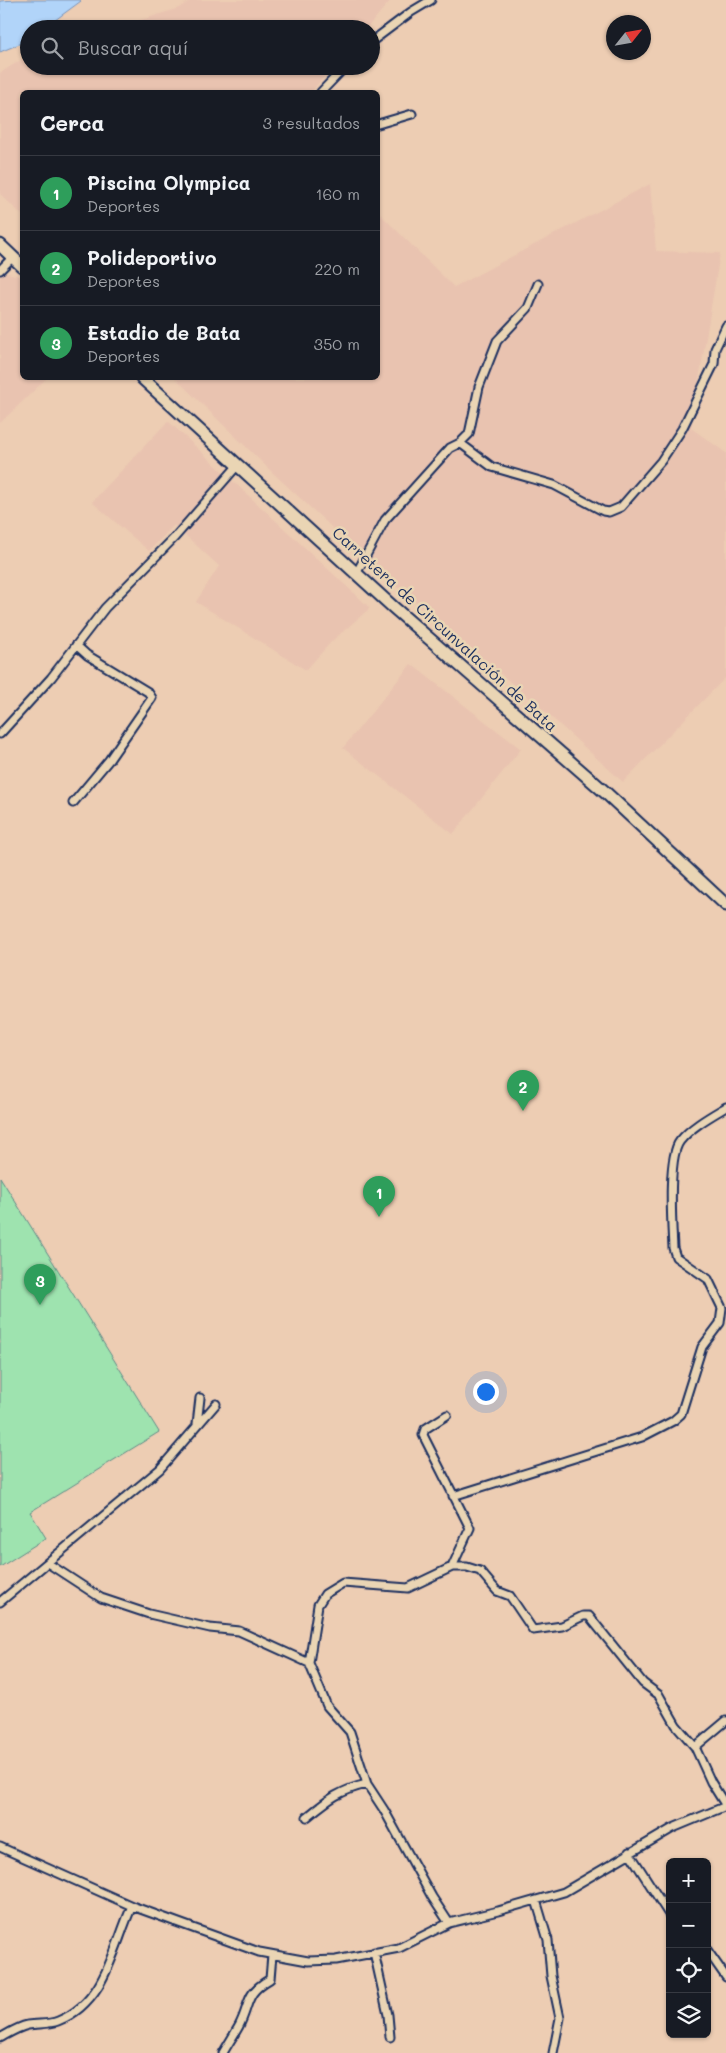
<!DOCTYPE html>
<html lang="es">
<head>
<meta charset="utf-8">
<style>
	:root { --surface:#171b24; --page:#242831; --text:#f1f3f6; --muted:#9ea1a6; --line:#363941; --accent:#1f6fb2 }
	body { margin:0; font-family:Mali,sans-serif; background:var(--page); color:var(--text) }
	.controls { position:absolute; right:15px; bottom:15px; display:grid; overflow:hidden; border-radius:8px; box-shadow:0 1px 4px #0004 }
	.controls button { width:45px; height:45px; display:grid; place-items:center; padding:0; border:0; border-bottom:1px solid var(--line); background:var(--surface); color:var(--text); font:25px sans-serif }
	.compass { position:absolute; left:606px; top:15px; width:45px; height:45px; border-radius:50%; background:var(--surface); box-shadow:0 1px 4px #0004; rotate:59deg }
	.you { position:absolute; left:485px; top:1391px; width:18px; height:18px; margin:-12px; border:4px solid #fff; border-radius:50%; background:#1a73e8; box-shadow:0 0 0 8px #1a73e833 }
	.badge { display:grid; place-items:center; width:32px; height:32px; border-radius:50%; background:var(--accent); color:#fff; font-size:16px; font-weight:700 }
	.pin { position:absolute; translate:-50% -41px; filter:drop-shadow(0 1px 2px #0008) }
	.pin::after { content:''; position:absolute; top:26px; width:18px; height:15px; background:inherit; clip-path:polygon(0 0,100% 0,50% 100%) }
	.list { margin:0; padding:0; list-style:none }
	h2 { display:flex; justify-content:space-between; align-items:center; height:65px; margin:0; padding:0 20px; font-size:21px }
	h2 small { font-size:16px; font-weight:400; color:var(--muted) }
	.list li { display:grid; grid-template-columns:32px 1fr auto; gap:15px; align-items:center; box-sizing:border-box; height:75px; padding:0 20px; border-top:1px solid var(--line) }
	.list b { display:block; font-size:19px; white-space:nowrap }
	.list p { margin:0; font-size:16px; white-space:nowrap; color:var(--muted) }
	.list em { font-size:16px; font-style:normal; color:var(--muted) }
	.icon { flex:none; width:28px; height:28px; fill:none; stroke:currentColor; stroke-width:2; stroke-linecap:round; stroke-linejoin:round }
	.map { position:relative; flex:none; width:726px; height:2053px; overflow:hidden }
	.search { position:absolute; background:var(--surface); box-shadow:0 1px 4px #0004; left:20px; top:20px; width:360px; height:55px; display:flex; align-items:center; gap:12px; box-sizing:border-box; padding:0 18px; border-radius:28px; color:var(--muted); font-size:19px }
	.panel { position:absolute; background:var(--surface); box-shadow:0 1px 4px #0004; left:20px; top:90px; width:360px; height:290px; border-radius:8px }
	.map>svg:first-child { display:block }
	.built { fill:#e9c3b0 }
	.green { fill:#9ee3af; stroke:#5c8986 }
	.water { fill:#b1d4f9; stroke:#7592bb }
	.lines { fill:none; stroke-linecap:round; stroke-linejoin:round }
	.minor-casing { stroke:#1b2f5e; stroke-width:11 }
	.primary-casing { stroke:#1b2f5e; stroke-width:15 }
	.minor { stroke:#ead5b4; stroke-width:7 }
	.primary { stroke:#ead5b4; stroke-width:11 }
	.labels { text-anchor:middle; stroke-width:5; stroke-linejoin:round; paint-order:stroke }
	.street-label { font-size:16px; fill:#1b2f5e; stroke:#ead5b4 }
</style>
</head>
<body>
<div class="map">
<svg width="726" height="2053" viewBox="0 0 726 2053">
	<rect width="100%" height="100%" fill="#edcdb3"/>
	<filter id="ink" filterUnits="userSpaceOnUse"><feTurbulence type="fractalNoise" baseFrequency=".02" numOctaves="2"/><feDisplacementMap in="SourceGraphic" scale="10" xChannelSelector="R" yChannelSelector="G"/><feConvolveMatrix kernelMatrix="1 2 1 2 8 2 1 2 1" color-interpolation-filters="sRGB"/></filter>
	<g filter="url(#ink)">
		<path class="built" d="M 191,0 L 391,0 L 366,29 L 113,29 L 179,8 Z
			M 29,55 L 29,66 L 333,66 L 311,92 L 22,92 L 22,215 L 0,194 L 0,73 Z
			M 650,184 L 656,251 L 720,253 L 691,428 L 726,453 L 726,677 L 623,782 L 540,707 L 388,579 L 274,474 L 175,378 L 378,378 L 378,212 L 454,287 Z
			M 0,271 L 19,276 L 22,280 L 22,378 L 47,378 L 0,423 Z
			M 168,421 L 370,608 L 331,642 L 306,670 L 196,602 L 219,566 L 174,525 L 149,551 L 92,502 Z
			M 411,664 L 521,749 L 453,834 L 343,748 Z"/>
		<path class="green" d="M 0,1177 L 159,1432 L 30,1512 L 46,1538 L 0,1567 Z"/>
		<path class="water" d="M 17,0 L 80,0 L 81,1 L 43,29 L 29,29 L 29,40 L 0,52 L 0,1 Z"/>
		<g class="lines">
			<defs>
				<path id="minor" d="M 371,42 L 411,12 L 431,0
					M 321,92 L 346,66
					M 378,124 L 412,114
					M 0,270 L 13,257
					M 460,443 L 492,467 L 554,485 L 603,511 L 609,512 L 621,507 L 661,461 L 682,429 L 714,364 L 715,349 L 726,326
					M 356,574 L 385,520 L 450,448 L 460,443 L 469,434 L 479,387 L 497,341 L 528,308 L 538,284
					M 0,734 L 51,678 L 105,608 L 175,537 L 238,465
					M 73,803 L 109,760 L 152,698 L 148,692 L 87,655 L 76,645
					M 447,1415 L 425,1429 L 423,1435 L 470,1528 L 452,1567
					M 197,1424 L 200,1398
					M 453,1496 L 642,1437 L 673,1421 L 681,1414 L 702,1347 L 720,1323 L 722,1308 L 708,1279 L 676,1257 L 673,1248 C 672,1226 667,1157 680,1141 C 691,1127 711,1116 726,1107
					M 49,1564 L 101,1598 L 149,1614 L 210,1628 L 239,1631 L 309,1663
					M 0,1602 L 160,1469 L 216,1404
					M 695,1747 L 726,1721
					M 307,1817 C 328,1800 340,1790 367,1784
					M 0,1847 L 132,1906
					M 629,1852 L 670,1916
					M 536,1900 L 548,1940 L 551,1976 L 560,2018 L 553,2053
					M 449,1923 L 432,1897 L 384,1810 L 367,1784 L 350,1732 L 327,1706 L 309,1663 L 318,1605 L 325,1594 L 343,1583 L 408,1588 L 452,1567 L 467,1567 L 480,1571 L 497,1591 L 510,1596 L 533,1630 L 562,1626 L 583,1616 L 589,1616 L 643,1683 L 659,1695 L 676,1725 L 695,1747 L 711,1782 L 726,1806
					M 707,1950 L 726,1977
					M 374,1952 L 388,2015 L 390,2037
					M 0,2038 C 9,2033 18,2027 28,2025 C 38,2023 48,2025 58,2021 C 106,2002 113,1948 132,1906 L 259,1952 L 308,1961 L 336,1960 L 399,1948 L 449,1923 L 498,1911 L 564,1892 L 673,1828 L 726,1806
					M 223,2053 C 228,2044 234,2035 239,2026 C 251,2003 244,1994 270,1979 L 272,1955"/>
				<path id="primary" d="M 0,245 L 22,266
					M 142,378 L 393,607 L 606,793 L 726,905"/>
			</defs>
			<use href="#minor" class="minor-casing"/>
			<use href="#primary" class="primary-casing"/>
			<use href="#minor" class="minor"/>
			<use href="#primary" class="primary"/>
		</g>
	</g>
	<g class="labels">
		<g class="street-label">
			<text transform="translate(445 629) rotate(42)" y="6">Carretera de Circunvalación de Bata</text>
		</g>
	</g>
</svg>
<div class="controls">
<button>+</button>
<button>−</button>
<button><svg class="icon" aria-label="locate" viewBox="0 0 24 24"><circle cx="12" cy="12" r="6"/><path d="M12 2v4M12 18v4M2 12h4M18 12h4"/></svg></button>
<button><svg class="icon" aria-label="layers" viewBox="0 0 24 24"><path d="M12 4l9 5-9 5-9-5zM3 14l9 5 9-5"/></svg></button>
</div>
<svg class="compass" viewBox="-18 -18 36 36"><path d="M0-13l5 13h-10z" fill="#e53935"/><path d="M0 13l5-13h-10z" fill="#9ea1a6"/></svg>
<div class="you"></div>
<div class="pin badge" style="left:379px;top:1217px;background:#2e9e5b">1</div>
<div class="pin badge" style="left:523px;top:1111px;background:#2e9e5b">2</div>
<div class="pin badge" style="left:40px;top:1305px;background:#2e9e5b">3</div>
<div class="search"><svg class="icon" aria-label="search" viewBox="0 0 24 24"><circle cx="10" cy="10" r="6"/><path d="M15 15l6 6"/></svg>Buscar aquí</div>
<section class="panel">
<h2>Cerca<small>3 resultados</small></h2>
<ul class="list">
<li><span class="badge" style="background:#2e9e5b">1</span><div><b>Piscina Olympica</b><p>Deportes</p></div><em>160 m</em></li>
<li><span class="badge" style="background:#2e9e5b">2</span><div><b>Polideportivo</b><p>Deportes</p></div><em>220 m</em></li>
<li><span class="badge" style="background:#2e9e5b">3</span><div><b>Estadio de Bata</b><p>Deportes</p></div><em>350 m</em></li>
</ul>
</section>
</div>
</body>
</html>
